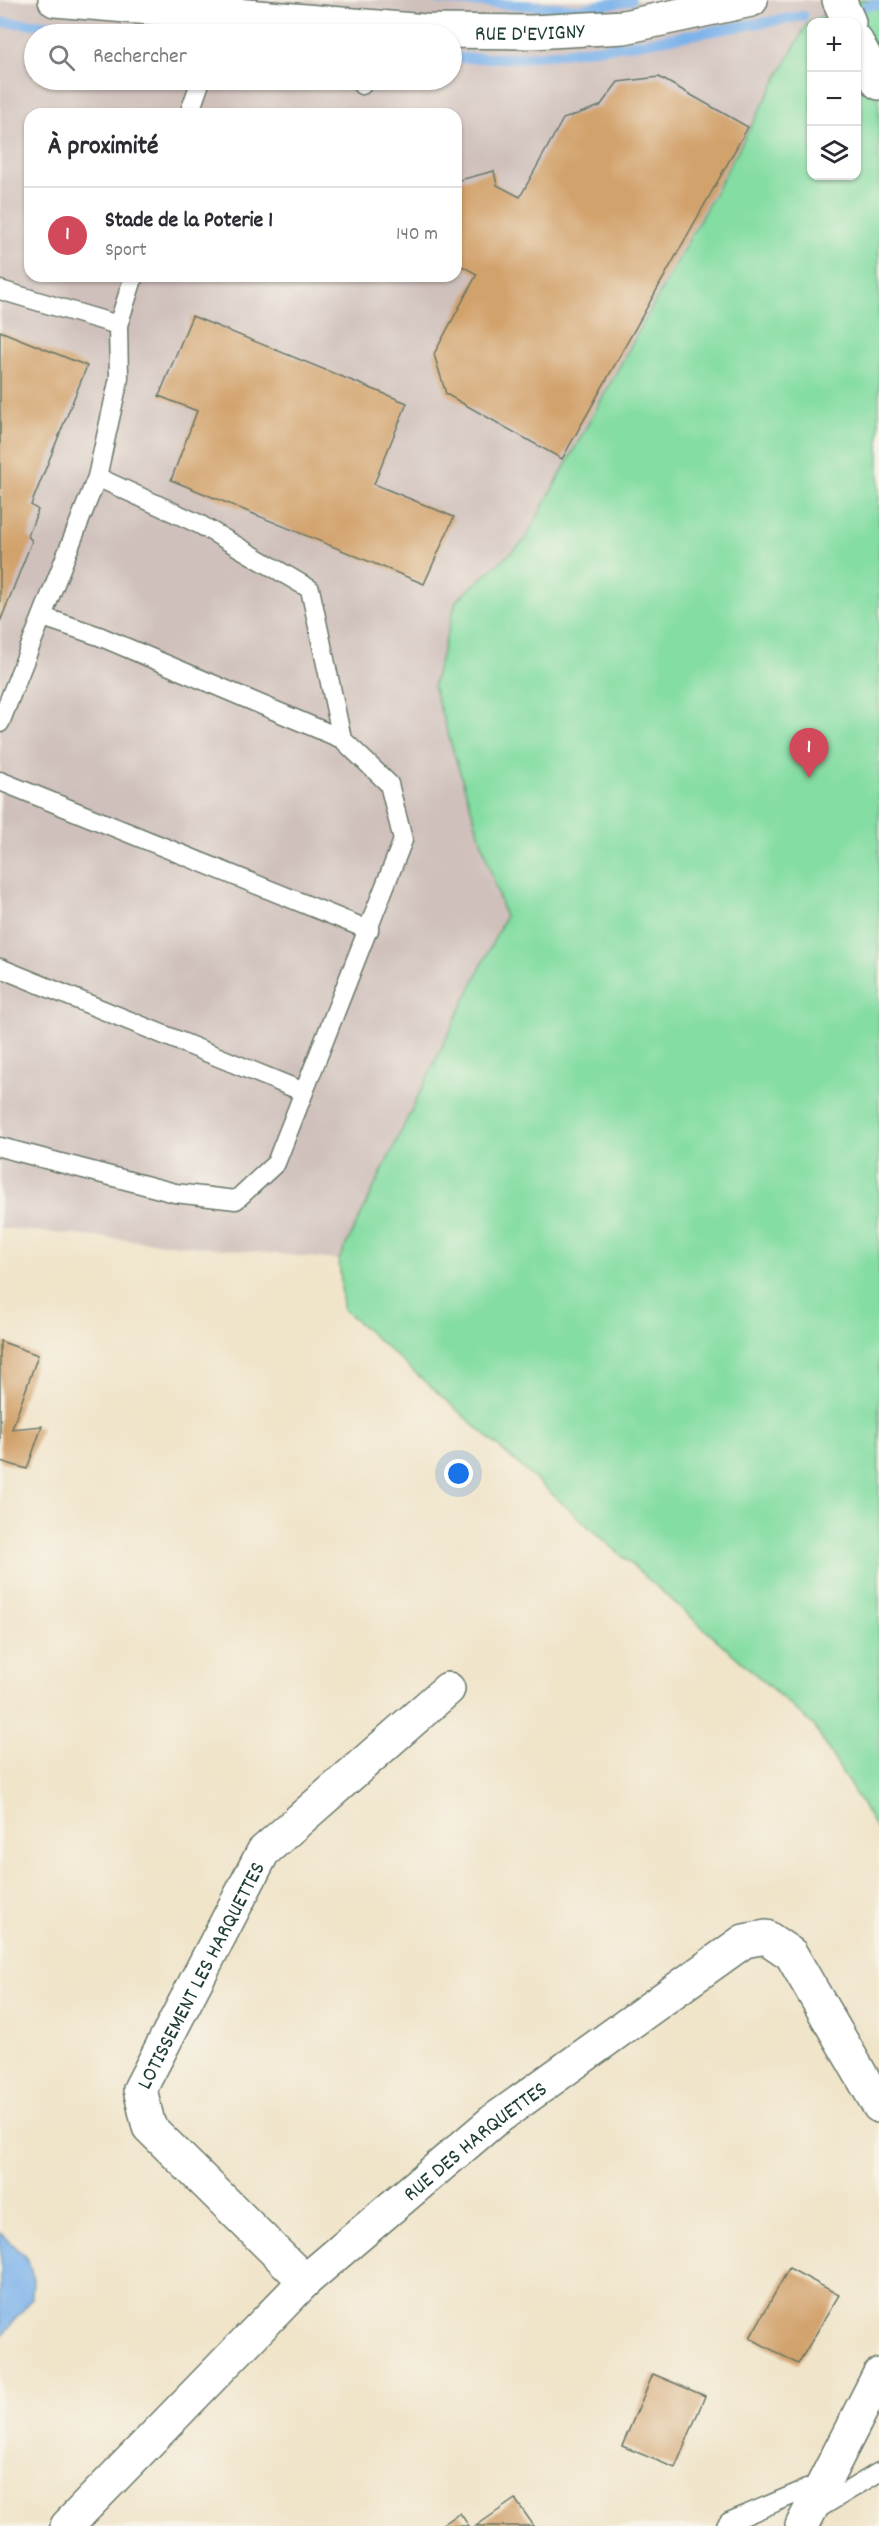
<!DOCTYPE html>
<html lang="fr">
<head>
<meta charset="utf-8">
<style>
	:root { --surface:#fff; --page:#f7f7f7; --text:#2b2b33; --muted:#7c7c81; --line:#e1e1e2; --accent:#d1495b }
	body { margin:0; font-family:Dekko,sans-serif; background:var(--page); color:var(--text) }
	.controls { position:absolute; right:18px; top:18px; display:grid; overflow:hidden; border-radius:12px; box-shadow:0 2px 4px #0004 }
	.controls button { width:54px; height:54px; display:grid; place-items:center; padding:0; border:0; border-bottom:2px solid var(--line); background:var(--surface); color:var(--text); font:30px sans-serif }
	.you { position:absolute; left:459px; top:1474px; width:21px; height:21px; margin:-15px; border:4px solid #fff; border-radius:50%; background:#1a73e8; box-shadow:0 0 0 9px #1a73e833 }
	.badge { display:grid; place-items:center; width:39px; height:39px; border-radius:50%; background:var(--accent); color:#fff; font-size:20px; font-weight:700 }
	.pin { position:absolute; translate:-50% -50px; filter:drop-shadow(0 2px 3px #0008) }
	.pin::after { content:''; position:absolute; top:32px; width:21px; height:18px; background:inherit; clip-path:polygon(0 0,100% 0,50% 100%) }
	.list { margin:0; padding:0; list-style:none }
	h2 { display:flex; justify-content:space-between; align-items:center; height:78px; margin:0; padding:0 24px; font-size:26px }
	h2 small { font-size:20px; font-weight:400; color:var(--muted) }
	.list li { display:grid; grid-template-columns:39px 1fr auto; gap:18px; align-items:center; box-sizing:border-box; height:96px; padding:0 24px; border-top:2px solid var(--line) }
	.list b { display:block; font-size:22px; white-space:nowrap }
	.list p { margin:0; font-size:20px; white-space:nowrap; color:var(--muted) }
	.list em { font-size:20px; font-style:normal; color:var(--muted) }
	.icon { flex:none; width:33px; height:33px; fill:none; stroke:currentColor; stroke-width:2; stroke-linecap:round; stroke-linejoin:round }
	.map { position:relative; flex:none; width:879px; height:2526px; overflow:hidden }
	.search { position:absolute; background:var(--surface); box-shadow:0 2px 4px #0004; left:24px; top:24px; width:438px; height:66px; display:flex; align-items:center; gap:15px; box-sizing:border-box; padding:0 21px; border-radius:33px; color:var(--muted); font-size:22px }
	.panel { position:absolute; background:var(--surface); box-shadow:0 2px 4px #0004; left:24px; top:108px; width:438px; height:174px; border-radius:18px }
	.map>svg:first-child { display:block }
	.industrial { fill:#cfc0bb; fill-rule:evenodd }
	.green { fill:#84dda3; stroke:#528d6c; stroke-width:1.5; fill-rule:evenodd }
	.water { fill:#7cb2eb; stroke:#4e7890; stroke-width:1.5 }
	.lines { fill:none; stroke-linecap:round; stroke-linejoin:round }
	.stream { stroke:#7cb2eb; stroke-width:10 }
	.building { fill:#d2a26c }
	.service-casing { stroke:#687768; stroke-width:21 }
	.minor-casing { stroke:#687768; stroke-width:36 }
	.tertiary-casing { stroke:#687768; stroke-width:36 }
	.service { stroke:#fff; stroke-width:18 }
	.minor { stroke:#fff; stroke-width:33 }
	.tertiary { stroke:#fff; stroke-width:33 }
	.labels { text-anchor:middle; stroke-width:5; stroke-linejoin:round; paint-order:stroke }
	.street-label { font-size:22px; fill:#1f3d34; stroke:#f7f3e8 }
</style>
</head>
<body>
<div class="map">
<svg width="879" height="2526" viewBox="0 0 879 2526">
	<rect width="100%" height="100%" fill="#f7f3e8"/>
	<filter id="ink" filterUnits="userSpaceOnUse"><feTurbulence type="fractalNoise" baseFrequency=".0167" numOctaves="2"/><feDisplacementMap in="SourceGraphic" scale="12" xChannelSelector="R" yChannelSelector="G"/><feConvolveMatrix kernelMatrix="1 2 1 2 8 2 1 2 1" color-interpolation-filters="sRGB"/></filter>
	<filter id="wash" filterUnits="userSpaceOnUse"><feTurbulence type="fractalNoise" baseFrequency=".008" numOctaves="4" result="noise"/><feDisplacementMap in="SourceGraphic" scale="24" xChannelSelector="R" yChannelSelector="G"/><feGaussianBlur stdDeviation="1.35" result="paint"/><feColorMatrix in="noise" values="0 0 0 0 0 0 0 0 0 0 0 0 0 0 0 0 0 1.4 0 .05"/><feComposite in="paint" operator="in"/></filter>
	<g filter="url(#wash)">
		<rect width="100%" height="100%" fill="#f0e4c9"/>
		<path class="industrial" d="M 0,0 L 861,0 L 808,22 L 524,541 L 456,601 L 433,686 L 505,917 L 339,1260 L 0,1228 ZM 34,34 L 452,34 L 452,80 L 34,80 ZM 30,114 L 456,114 L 456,276 L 30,276 Z"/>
		<path class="green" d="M 861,0 L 879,0 L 879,1833 L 814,1726 L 343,1309 L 339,1260 L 505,917 L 433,686 L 456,601 L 524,541 L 808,22 ZM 812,22 L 856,22 L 856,176 L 812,176 Z"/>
		<path class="water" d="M 0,2232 L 27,2258 L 33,2277 L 32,2299 L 0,2338 Z"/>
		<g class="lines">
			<path class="stream" d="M 440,0 L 580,9 L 631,0
				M 866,6 L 879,4
				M 0,22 L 150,32
				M 452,58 L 519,58 L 636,44 L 803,16"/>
		</g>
		<g id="blocks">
			<path class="building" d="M 659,77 L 748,127 L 562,459 L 446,394 L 434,354 L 477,274 L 456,263 L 456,181 L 494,171 L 497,185 L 520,197 L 563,119 L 600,106 L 618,82 Z
				M 192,316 L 407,403 L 374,484 L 454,517 L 424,584 L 171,480 L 197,411 L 159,396 Z
				M 0,331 L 87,366 L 31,505 L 38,510 L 28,536 L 32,541 L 0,622 Z
				M 0,1341 L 38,1355 L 12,1429 L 42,1426 L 27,1469 L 0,1461 Z
				M 789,2268 L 839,2295 L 798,2364 L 750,2338 Z
				M 653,2374 L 705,2396 L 675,2468 L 622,2446 Z
				M 515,2499 L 534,2526 L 476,2526 Z
				M 460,2513 L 469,2526 L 441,2526 Z"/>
		</g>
	</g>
	<g filter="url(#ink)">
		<use href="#blocks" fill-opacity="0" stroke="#687768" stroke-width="1.5"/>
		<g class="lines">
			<defs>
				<path id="service" d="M 361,80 L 362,85
					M 189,114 L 201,80
					M 0,290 L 118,325
					M 97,477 L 199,524 L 310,589 L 342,739
					M 0,723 L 97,477 L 119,378 L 118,325 L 134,276
					M 0,781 L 369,930
					M 0,968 L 304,1092
					M 0,1147 L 175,1193 L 236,1200 L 276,1163 L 403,840 L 389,784 L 342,739 L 99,636 L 43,617
					M 813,2512 L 879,2472
					M 726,2526 L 729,2522 L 823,2482"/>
				<g id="minor">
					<path d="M 839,0 L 849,22"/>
					<path d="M 856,41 L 879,83"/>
					<path id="s1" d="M 305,2281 L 149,2127 L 140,2089 L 263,1852 L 448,1689"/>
					<path id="s2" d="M 67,2526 L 305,2281 L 493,2121 L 744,1941 L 766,1937 L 791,1954 L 879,2106"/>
				</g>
				<g id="tertiary">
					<path id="s3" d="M 55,0 L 425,31 L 532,32 L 624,27 L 751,0"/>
					<path d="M 802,2526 L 879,2375"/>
				</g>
			</defs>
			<use href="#service" class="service-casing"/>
			<use href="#minor" class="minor-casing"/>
			<use href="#tertiary" class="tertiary-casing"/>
			<use href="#service" class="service"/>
			<use href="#minor" class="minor"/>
			<use href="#tertiary" class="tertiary"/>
		</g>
	</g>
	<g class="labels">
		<g class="street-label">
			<text dy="8" stroke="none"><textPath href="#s3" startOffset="476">RUE D'EVIGNY</textPath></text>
			<text dy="8" stroke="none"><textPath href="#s1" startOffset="387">LOTISSEMENT LES HARQUETTES</textPath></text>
			<text dy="8" stroke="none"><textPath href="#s2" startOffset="562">RUE DES HARQUETTES</textPath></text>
		</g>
	</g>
</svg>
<div class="controls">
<button>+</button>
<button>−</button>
<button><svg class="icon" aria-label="layers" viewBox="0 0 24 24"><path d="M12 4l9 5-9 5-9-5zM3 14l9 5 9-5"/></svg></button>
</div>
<div class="you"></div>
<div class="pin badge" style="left:809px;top:778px">1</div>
<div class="search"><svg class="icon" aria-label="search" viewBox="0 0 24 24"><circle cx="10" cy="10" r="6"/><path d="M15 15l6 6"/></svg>Rechercher</div>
<section class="panel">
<h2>À proximité<small></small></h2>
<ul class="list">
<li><span class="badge">1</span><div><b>Stade de la Poterie 1</b><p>Sport</p></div><em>140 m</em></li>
</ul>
</section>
</div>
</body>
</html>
